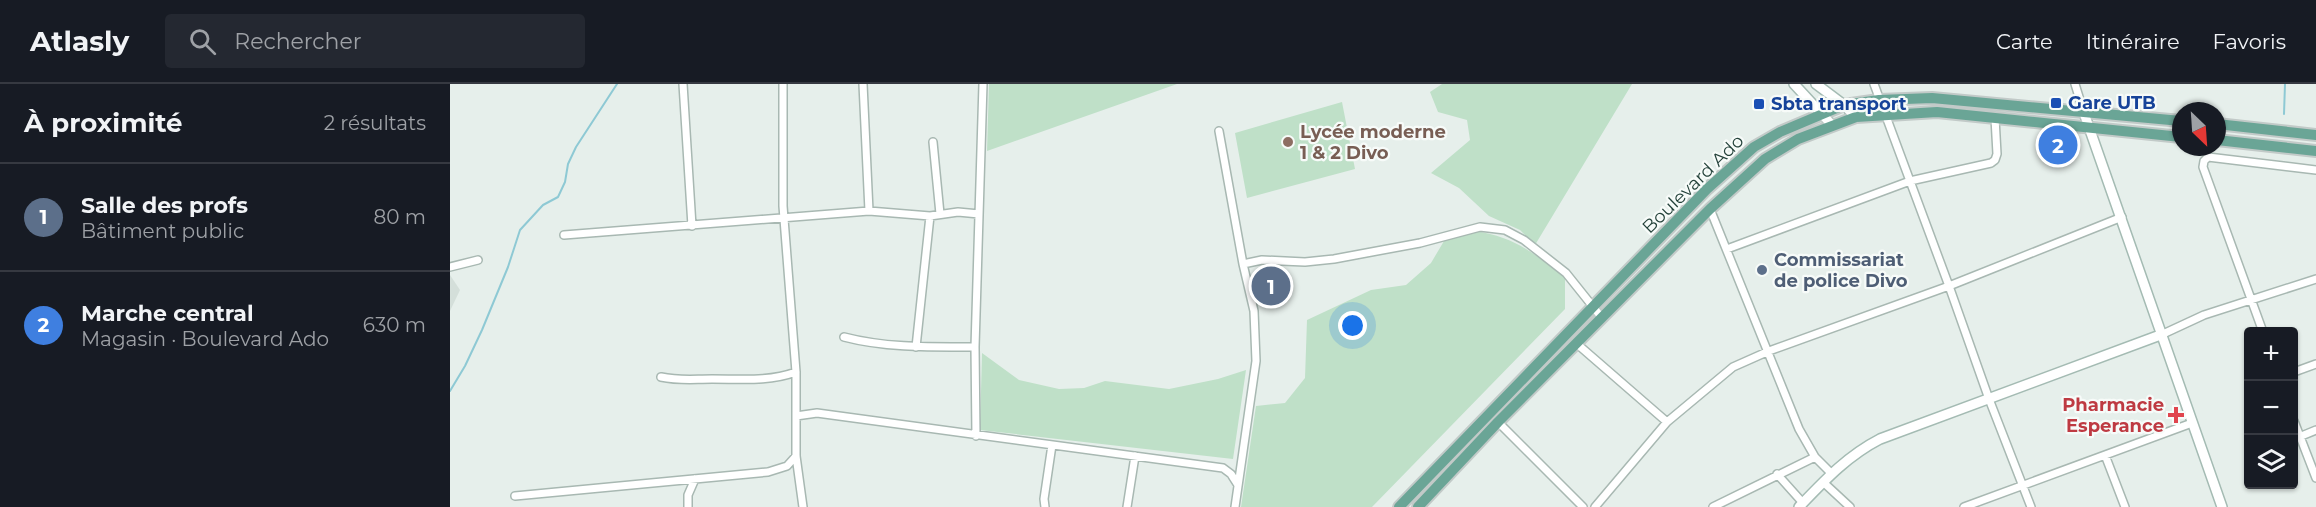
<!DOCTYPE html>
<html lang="fr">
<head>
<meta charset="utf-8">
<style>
	:root { --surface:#171b24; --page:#242831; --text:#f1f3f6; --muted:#9ea1a6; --line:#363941; --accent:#0b8043 }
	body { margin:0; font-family:Montserrat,sans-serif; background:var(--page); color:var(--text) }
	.controls { position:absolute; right:18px; bottom:18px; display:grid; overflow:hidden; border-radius:6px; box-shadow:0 2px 4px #0004 }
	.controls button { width:54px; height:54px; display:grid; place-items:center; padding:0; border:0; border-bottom:2px solid var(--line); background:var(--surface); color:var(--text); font:30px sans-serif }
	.compass { position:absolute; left:1722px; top:18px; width:54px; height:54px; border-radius:50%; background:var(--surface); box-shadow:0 2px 4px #0004; rotate:155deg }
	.you { position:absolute; left:903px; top:242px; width:21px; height:21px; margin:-15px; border:4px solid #fff; border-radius:50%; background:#1a73e8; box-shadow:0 0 0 9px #1a73e833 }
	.badge { display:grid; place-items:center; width:39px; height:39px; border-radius:50%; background:var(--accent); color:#fff; font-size:20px; font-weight:700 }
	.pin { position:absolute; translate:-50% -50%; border:3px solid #fff; box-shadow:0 2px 6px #0006 }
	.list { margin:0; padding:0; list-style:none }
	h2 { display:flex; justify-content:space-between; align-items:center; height:78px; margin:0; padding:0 24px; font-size:26px }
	h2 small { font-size:20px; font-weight:400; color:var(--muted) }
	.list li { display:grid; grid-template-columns:39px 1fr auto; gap:18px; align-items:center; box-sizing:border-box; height:108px; padding:0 24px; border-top:2px solid var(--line) }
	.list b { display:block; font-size:22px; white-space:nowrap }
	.list p { margin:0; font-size:20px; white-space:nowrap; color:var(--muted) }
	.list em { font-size:20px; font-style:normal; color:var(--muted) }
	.icon { flex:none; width:33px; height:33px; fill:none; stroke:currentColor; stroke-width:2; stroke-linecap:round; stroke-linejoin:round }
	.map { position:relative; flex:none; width:1866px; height:423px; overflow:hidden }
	header { display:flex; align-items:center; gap:36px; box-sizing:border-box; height:84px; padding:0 30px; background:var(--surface); border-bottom:2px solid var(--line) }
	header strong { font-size:28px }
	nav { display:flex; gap:33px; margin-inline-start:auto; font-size:21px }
	.search { width:420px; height:54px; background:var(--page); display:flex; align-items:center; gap:15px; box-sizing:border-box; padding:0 21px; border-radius:6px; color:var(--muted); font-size:22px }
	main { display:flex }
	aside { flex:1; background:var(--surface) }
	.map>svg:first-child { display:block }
	.built { fill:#d4dfda }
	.green { fill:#bfe0c8 }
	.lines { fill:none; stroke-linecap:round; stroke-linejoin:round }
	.stream { stroke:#8ec9d4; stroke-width:2 }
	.street-casing { stroke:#a8b8b2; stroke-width:10 }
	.secondary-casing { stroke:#a4bbb3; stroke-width:12 }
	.primary-casing { stroke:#c2cac8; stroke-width:14 }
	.street { stroke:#fff; stroke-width:7 }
	.secondary { stroke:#fff; stroke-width:9 }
	.primary { stroke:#6aa596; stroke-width:10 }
	.transit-dot { fill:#1a4fb4; stroke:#f7fbf9; stroke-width:2 }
	.education-dot { fill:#8d6e63; stroke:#f7fbf9; stroke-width:2 }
	.service-dot { fill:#5c6f8a; stroke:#f7fbf9; stroke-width:2 }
	.health-dot { fill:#e0444e; stroke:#f7fbf9; stroke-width:2 }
	.labels { text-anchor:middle; stroke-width:4.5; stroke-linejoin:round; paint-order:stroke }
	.transit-label { font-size:18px; font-weight:bold; fill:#164399; stroke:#f7fbf9; text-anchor:start }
	.education-label { font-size:18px; font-weight:bold; fill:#785e54; stroke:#f7fbf9; text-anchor:start }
	.street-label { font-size:18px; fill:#24423a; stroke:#f7fbf9 }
	.service-label { font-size:18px; font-weight:bold; fill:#4e5e75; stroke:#f7fbf9; text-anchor:start }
	.health-label { font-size:18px; font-weight:bold; fill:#be3a42; stroke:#f7fbf9; text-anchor:end }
</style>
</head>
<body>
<header>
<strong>Atlasly</strong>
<div class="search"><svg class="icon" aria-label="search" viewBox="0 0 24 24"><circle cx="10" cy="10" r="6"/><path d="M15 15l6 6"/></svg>Rechercher</div>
<nav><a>Carte</a><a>Itinéraire</a><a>Favoris</a></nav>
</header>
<main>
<aside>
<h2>À proximité<small>2 résultats</small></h2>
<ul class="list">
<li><span class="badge" style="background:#5c6f8a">1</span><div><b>Salle des profs</b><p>Bâtiment public</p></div><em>80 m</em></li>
<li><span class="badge" style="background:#3f7fe0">2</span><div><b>Marche central</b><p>Magasin · Boulevard Ado</p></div><em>630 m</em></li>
</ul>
</aside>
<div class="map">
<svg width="1866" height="423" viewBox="0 0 1866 423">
	<rect width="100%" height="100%" fill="#e6efeb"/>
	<path class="built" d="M 0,191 L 10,206 L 0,227 Z"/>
	<path class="green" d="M 539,0 L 727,0 L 537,67 Z
		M 992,0 L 1182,0 L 1085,161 L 1070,146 L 1039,132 L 1009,104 L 981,89 L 1020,56 L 1017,36 L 988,28 L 980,8 Z
		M 892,18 L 905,85 L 797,114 L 785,49 Z
		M 1025,147 C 1065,153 1084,169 1115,194 L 1115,225 L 922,423 L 791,423 L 806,322 L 835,319 L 855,294 L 857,236 L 921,206 L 956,201 L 981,179 L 994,157 Z
		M 532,269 L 569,296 L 609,305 L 634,304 L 655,297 L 719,305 L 768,295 L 796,286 L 783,375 L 530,346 Z"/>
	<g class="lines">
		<path class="stream" d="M 1834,30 L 1835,0
			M 0,307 L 15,282 L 32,246 L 58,183 L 70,146 L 93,121 L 108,113 L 115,98 L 118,80 L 126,63 L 167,0"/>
		<defs>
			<path id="street" d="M 233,0 L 242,142
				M 333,0 L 333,122 L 346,288 L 346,372 L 353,423
				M 413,0 L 419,127
				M 1424,0 L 1499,202 L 1539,315 L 1581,423
				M 1625,0 L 1634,29
				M 769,47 L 793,180 L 804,227 L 806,277 L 785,423
				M 483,58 L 490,130
				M 1260,125 L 1349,345 L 1365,373
				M 114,151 L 419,127 L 480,132 L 508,128 L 529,130
				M 1277,165 L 1460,97 L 1541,79 L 1545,76 L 1547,70 L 1545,34
				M 793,180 L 812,176 L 855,178 L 884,175 L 970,159 L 1030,143 L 1055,146 L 1074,156 L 1116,189 L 1152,234
				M 0,183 L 28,176
				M 1813,248 L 1753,83 L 1754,77 L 1758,73 L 1866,86
				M 1713,250 L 1754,231 L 1866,195
				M 394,253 C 436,264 481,263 525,263
				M 1126,259 L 1217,338
				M 466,263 L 480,132
				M 1844,288 L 1866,280
				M 211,293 C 230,297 243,295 262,295 C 292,295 318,298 346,288
				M 346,332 L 367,329 L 773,384 L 781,390 L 788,401
				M 1844,337 L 1866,394
				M 1048,338 L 1133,423
				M 526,352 L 525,263 L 533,0
				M 1849,353 L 1866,346
				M 1655,371 L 1675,423
				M 1327,390 L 1353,419
				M 1373,398 L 1400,423
				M 65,412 L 318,388 L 337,382 L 346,372
				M 238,423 L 238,411 L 245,395
				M 595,423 L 594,415 L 602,361
				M 677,423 L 685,372
				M 1145,423 L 1217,338 L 1283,283 L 1319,267 L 1499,202 L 1672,133
				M 1263,423 L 1365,373 L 1381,389
				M 1514,423 L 1742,339"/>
			<path id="secondary" d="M 1344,0 L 1382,41
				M 1366,0 L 1394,21 L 1406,33
				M 1634,29 L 1772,423
				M 1349,423 C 1374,397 1397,372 1430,355 L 1713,250"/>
			<path id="primary" d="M 1767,40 L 1866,51
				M 1767,56 L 1866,67
				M 949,423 L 1257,105 L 1304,63 L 1330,48 L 1394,21 L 1429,16 L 1482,14 L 1731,37
				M 968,423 L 1048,338 L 1260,125 L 1315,75 L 1348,55 L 1406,33 L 1487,28 L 1731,53"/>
		</defs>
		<use href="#street" class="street-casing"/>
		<use href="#secondary" class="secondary-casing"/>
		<use href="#primary" class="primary-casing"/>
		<use href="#street" class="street"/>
		<use href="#secondary" class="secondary"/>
		<use href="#primary" class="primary"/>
	</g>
	<g class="transit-dot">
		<rect x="1600" y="13" width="12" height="12" rx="3"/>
		<rect x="1303" y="14" width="12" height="12" rx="3"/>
	</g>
	<circle class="education-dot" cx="838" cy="58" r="6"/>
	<circle class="service-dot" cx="1312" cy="186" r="6"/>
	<path class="health-dot" d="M1723 322h6v6h6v6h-6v6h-6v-6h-6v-6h6z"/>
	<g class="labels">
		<g class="transit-label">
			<text x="1618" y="25">Gare UTB</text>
			<text x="1321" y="26">Sbta transport</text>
		</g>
		<g class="education-label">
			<text x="850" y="54">Lycée moderne<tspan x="850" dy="21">1 &amp; 2 Divo</tspan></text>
		</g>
		<g class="street-label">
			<text transform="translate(1243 100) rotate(-44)" y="6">Boulevard Ado</text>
		</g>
		<g class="service-label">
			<text x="1324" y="182">Commissariat<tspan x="1324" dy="21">de police Divo</tspan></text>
		</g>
		<g class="health-label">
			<text x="1714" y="327">Pharmacie<tspan x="1714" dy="21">Esperance</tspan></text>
		</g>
	</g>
</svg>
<div class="controls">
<button>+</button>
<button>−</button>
<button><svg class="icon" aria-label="layers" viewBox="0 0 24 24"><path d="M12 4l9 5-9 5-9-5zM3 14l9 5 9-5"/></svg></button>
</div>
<svg class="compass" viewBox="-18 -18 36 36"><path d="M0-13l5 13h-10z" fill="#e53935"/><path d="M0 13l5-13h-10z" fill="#9ea1a6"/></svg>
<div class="you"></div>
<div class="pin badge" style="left:821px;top:202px;background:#5c6f8a">1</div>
<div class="pin badge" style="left:1608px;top:61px;background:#3f7fe0">2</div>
</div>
</main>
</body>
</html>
